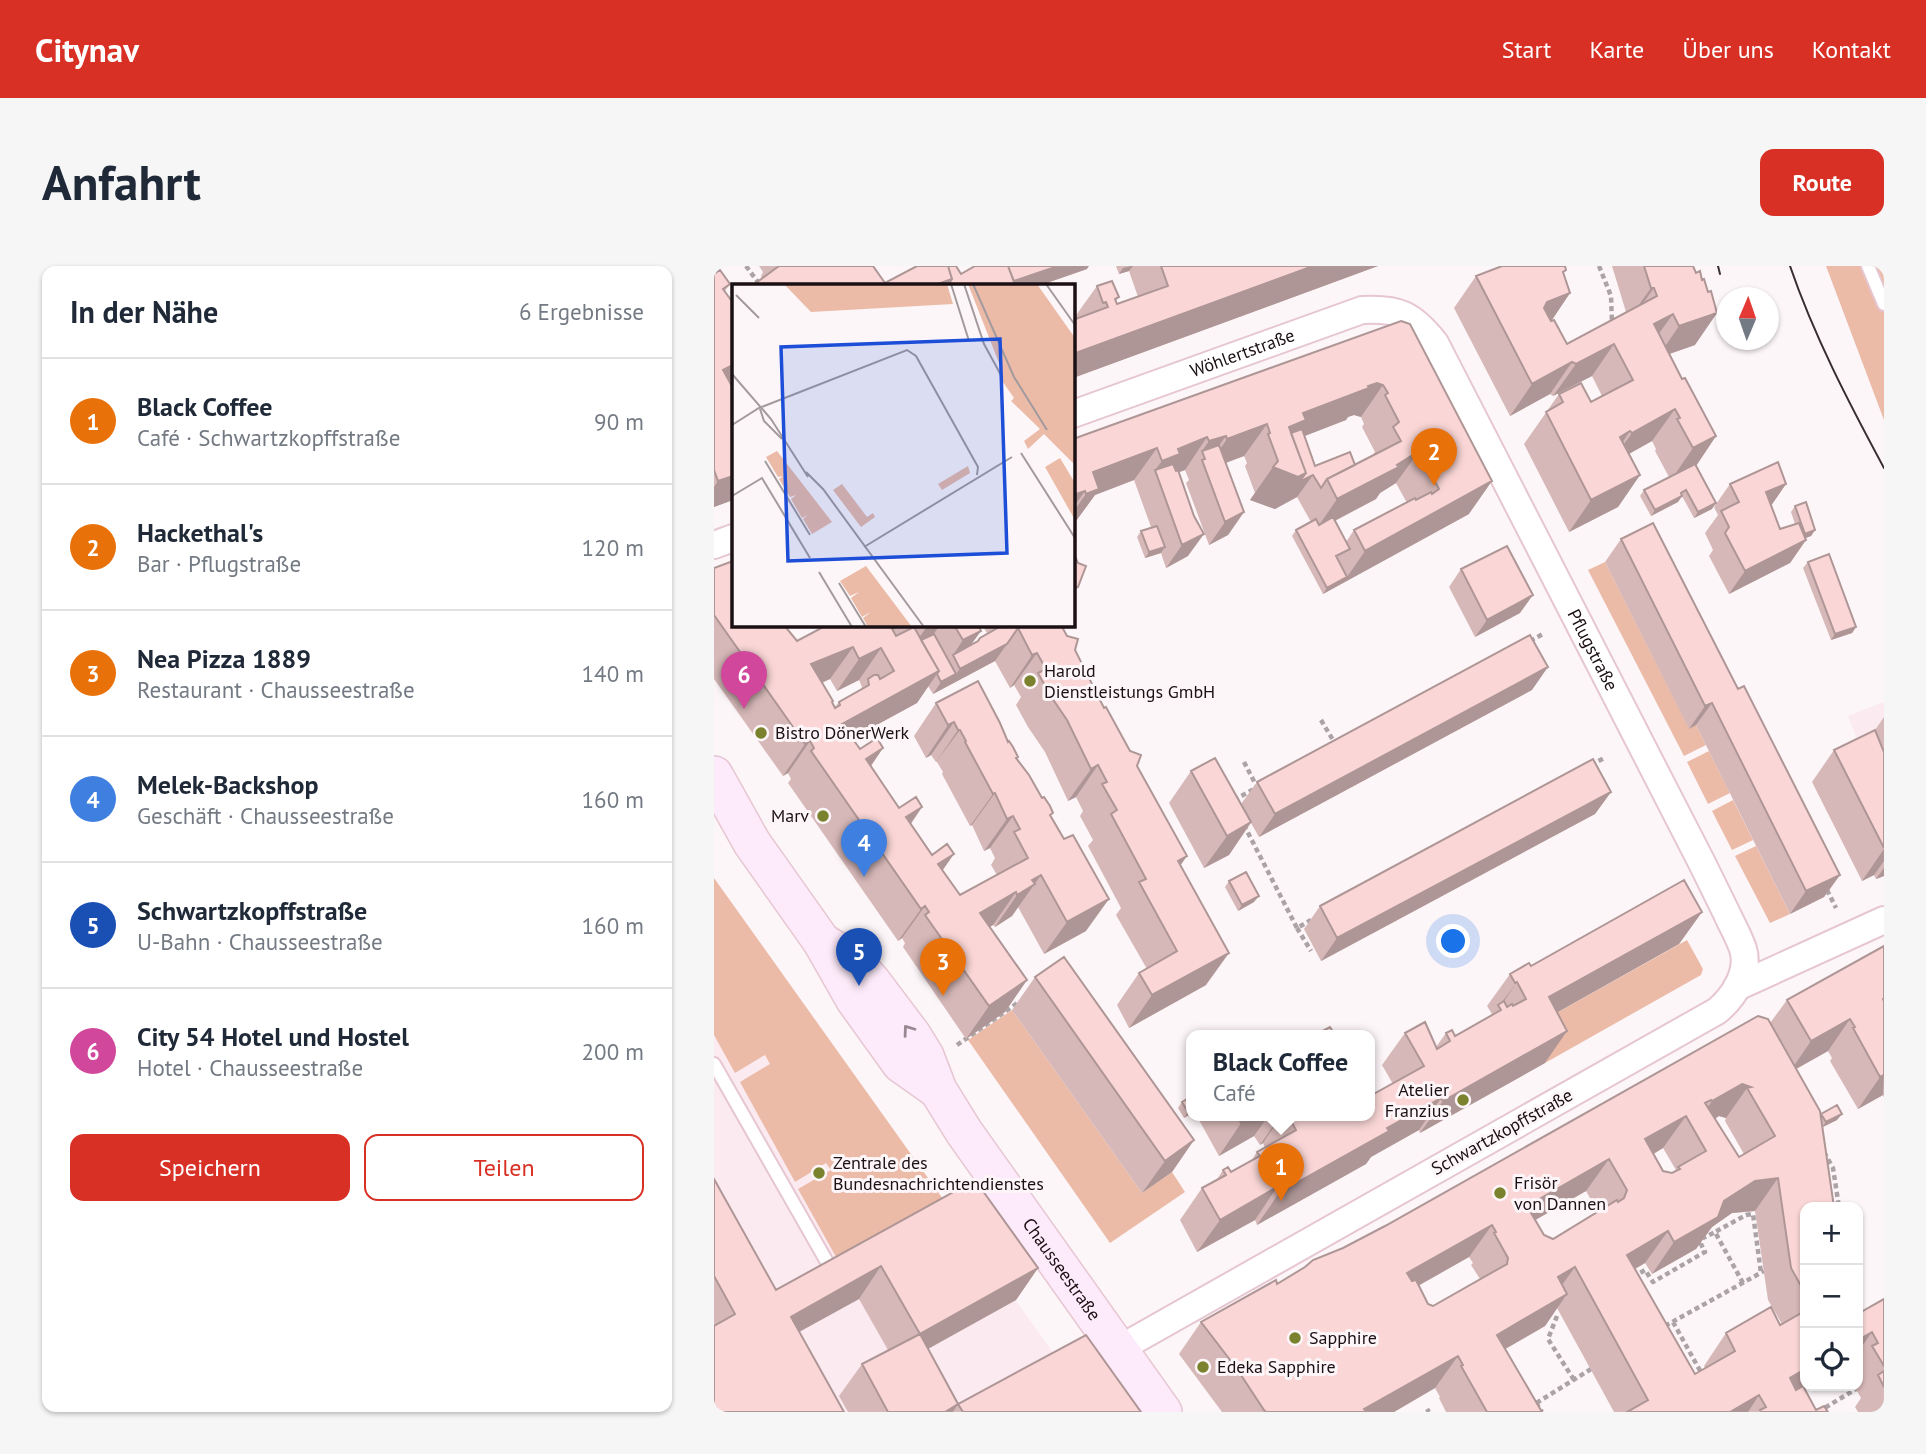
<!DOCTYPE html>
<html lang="de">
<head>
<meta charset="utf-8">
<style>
	:root { --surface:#fff; --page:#f6f6f7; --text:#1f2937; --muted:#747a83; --line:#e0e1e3; --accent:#d93025 }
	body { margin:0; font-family:"PT Sans",sans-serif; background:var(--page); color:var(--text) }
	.controls { position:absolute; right:21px; bottom:21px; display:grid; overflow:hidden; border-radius:14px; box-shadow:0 2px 5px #0004 }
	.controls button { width:63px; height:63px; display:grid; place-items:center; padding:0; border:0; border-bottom:2px solid var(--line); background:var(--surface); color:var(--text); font:35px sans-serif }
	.compass { position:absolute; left:1002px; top:21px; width:63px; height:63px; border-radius:50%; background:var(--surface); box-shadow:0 2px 5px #0004; rotate:2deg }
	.you { position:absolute; left:740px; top:676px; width:24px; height:24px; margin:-18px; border:5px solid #fff; border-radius:50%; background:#1a73e8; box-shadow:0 0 0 10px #1a73e833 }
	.badge { display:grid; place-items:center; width:46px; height:46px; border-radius:50%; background:var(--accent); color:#fff; font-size:23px; font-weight:700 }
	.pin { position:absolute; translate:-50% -58px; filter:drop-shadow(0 2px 4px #0008) }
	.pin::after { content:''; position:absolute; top:37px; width:24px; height:21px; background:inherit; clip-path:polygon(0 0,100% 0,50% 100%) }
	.popup { position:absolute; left:472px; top:764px; width:189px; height:91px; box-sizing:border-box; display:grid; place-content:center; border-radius:14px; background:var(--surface); filter:drop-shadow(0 2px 5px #0005); font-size:23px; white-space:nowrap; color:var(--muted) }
	.popup b { font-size:26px; color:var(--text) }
	.popup::after { content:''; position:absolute; left:50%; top:100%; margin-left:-14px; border:14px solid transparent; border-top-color:var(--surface) }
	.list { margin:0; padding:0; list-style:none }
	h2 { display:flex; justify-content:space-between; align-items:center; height:91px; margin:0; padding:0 28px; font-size:30px }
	h2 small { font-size:23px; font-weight:400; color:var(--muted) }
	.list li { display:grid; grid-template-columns:46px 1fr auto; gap:21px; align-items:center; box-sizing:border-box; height:126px; padding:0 28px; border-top:2px solid var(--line) }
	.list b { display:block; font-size:26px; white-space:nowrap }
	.list p { margin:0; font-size:23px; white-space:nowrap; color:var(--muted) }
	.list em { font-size:23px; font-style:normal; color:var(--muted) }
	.actions { display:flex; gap:14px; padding:21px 28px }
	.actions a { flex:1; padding:16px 0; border:2px solid var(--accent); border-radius:14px; text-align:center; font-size:24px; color:var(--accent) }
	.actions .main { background:var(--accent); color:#fff }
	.icon { flex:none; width:38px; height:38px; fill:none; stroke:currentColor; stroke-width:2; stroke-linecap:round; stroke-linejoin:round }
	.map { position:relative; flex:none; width:1170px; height:1146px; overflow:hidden; border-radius:14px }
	header { display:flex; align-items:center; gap:42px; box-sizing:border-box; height:98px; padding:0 35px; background:var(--accent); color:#fff }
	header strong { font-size:33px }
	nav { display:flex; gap:38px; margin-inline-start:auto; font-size:24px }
	.intro { display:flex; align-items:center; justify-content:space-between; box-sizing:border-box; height:168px; padding:0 42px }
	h1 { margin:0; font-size:49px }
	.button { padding:18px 32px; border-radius:14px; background:var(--accent); color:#fff; font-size:24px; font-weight:700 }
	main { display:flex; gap:42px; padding:0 42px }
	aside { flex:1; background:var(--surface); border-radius:14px; box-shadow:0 2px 5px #0004 }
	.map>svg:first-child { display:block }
	.built { fill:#fbeaf0 }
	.green { fill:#ebbba8 }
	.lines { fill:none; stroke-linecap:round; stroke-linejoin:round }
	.service-casing { stroke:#e6c6d1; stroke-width:16 }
	.minor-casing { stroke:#e6c6d1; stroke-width:30 }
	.secondary-casing { stroke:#e6c6d1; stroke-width:40 }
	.path { stroke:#aba3a5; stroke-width:4.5; stroke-dasharray:5 3.5; stroke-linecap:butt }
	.service { stroke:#fff; stroke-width:12 }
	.minor { stroke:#fff; stroke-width:26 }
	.secondary { stroke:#fdeafa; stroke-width:37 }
	.tram { stroke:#392e32; stroke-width:2 }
	.wall { fill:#d7b8b8; fill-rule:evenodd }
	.shaded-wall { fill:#af9696 }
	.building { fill:#fad6d6; stroke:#af9696; stroke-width:2; fill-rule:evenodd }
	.oneway { stroke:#978892 }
	.poi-dot { fill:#7b822d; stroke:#fdf6f8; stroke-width:2.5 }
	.labels { text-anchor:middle; stroke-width:6; stroke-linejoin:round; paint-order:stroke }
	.street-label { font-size:18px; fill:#1b1014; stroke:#fdf6f8 }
	.poi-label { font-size:18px; fill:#1b1014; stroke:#fdf6f8; text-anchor:start }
	.inset-road { fill:none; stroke:#a39a9d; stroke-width:2 }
	.view { fill:#1d4ed8; fill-opacity:0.15; stroke:#1d4ed8; stroke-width:3.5 }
	.inset-edge { fill:none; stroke:#1b1014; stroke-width:3.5 }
</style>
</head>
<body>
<header>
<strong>Citynav</strong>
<nav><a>Start</a><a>Karte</a><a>Über uns</a><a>Kontakt</a></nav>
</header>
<div class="intro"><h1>Anfahrt</h1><a class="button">Route</a></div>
<main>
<aside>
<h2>In der Nähe<small>6 Ergebnisse</small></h2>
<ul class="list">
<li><span class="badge" style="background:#e8710a">1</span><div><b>Black Coffee</b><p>Café · Schwartzkopffstraße</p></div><em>90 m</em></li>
<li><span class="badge" style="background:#e8710a">2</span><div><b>Hackethal's</b><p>Bar · Pflugstraße</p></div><em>120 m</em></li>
<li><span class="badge" style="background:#e8710a">3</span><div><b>Nea Pizza 1889</b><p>Restaurant · Chausseestraße</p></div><em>140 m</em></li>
<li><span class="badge" style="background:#3f7fe0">4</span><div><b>Melek-Backshop</b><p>Geschäft · Chausseestraße</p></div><em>160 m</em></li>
<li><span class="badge" style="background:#1a4fb4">5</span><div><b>Schwartzkopffstraße</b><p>U-Bahn · Chausseestraße</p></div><em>160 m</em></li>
<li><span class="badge" style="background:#d1479c">6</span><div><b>City 54 Hotel und Hostel</b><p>Hotel · Chausseestraße</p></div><em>200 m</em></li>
</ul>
<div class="actions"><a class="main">Speichern</a><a>Teilen</a></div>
</aside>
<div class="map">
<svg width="1170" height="1146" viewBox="0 0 1170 1146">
	<rect width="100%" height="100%" fill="#fdf6f8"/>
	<path class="built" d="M 1170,436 L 1170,540 L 1134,450 Z
		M 0,612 L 268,988 L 382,1146 L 0,1146 Z"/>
	<path class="green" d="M 1112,0 L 1170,0 L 1170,154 Z
		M 891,296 L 975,462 L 982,459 L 992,479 L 970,490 L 874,304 Z
		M 995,485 L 1016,527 L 994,538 L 973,496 Z
		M 1019,534 L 1039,574 L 1018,584 L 998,545 Z
		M 1042,580 L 1076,648 L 1056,657 L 1021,590 Z
		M 0,612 L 239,947 L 131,1007 L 84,923 L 117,904 L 112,897 L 81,916 L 26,816 L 56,798 L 51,789 L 21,807 L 0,769 Z
		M 973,674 L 989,703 L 987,709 L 831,797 L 812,764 Z
		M 298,744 L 428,927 L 458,906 L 471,926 L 396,977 L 254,774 Z"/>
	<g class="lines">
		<defs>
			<path id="service" d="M 1154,0 L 1170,38
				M 0,798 L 121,1010"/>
			<g id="minor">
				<path id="s1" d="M 359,148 L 648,44 C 684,42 698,48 721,77 L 989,599 C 997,615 1005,632 1013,648 C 1018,659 1025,671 1029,683 C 1036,706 1020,731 1003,745 L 405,1083"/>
				<path d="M 0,279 L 19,272"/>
				<path d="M 1023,721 L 1170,654"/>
			</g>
			<g id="secondary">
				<path d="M 0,509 L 38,577 L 108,676 L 141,734 L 187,798 L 221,822"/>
				<path id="s2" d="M 108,676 L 138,694 L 158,716 L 198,769 L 211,790 L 224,824 L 250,866 L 449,1146"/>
			</g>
		</defs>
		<use href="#service" class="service-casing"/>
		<use href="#minor" class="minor-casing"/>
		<use href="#secondary" class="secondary-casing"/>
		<path class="path" d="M 32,0 L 46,19
			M 885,0 L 897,30 L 898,57
			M 816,375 L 829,368
			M 607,454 L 622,479
			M 530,496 L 543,521
			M 877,499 L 892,491
			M 520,534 L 540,523
			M 530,559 L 583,662 L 597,654
			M 1113,624 L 1122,642
			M 583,662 L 597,685
			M 243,779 L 305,736
			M 1110,886 L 1119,902 L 1125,941
			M 919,1011 L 931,1004 L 939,1016 L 991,986 L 987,978 L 989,972 L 1001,966
			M 1029,1017 L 1001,966 L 1032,949 L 1039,948 L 1047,1007
			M 843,1050 L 834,1073 L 860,1114
			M 959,1056 L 989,1110
			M 951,1060 L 1050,1005
			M 822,1137 L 828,1146
			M 713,1143 L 715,1146
			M 808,1146 L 877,1103
			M 1104,1146 L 1142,1123"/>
		<use href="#service" class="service"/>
		<use href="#minor" class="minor"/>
		<use href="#secondary" class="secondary"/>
		<path class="tram" d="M 1004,0 L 1006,8
			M 1076,0 C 1100,70 1135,137 1170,202"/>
	</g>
	<path class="wall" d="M 45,0 L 160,0 L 160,1 L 171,17 L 247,8 L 373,3 L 327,19 L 39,19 L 48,12 L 47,10 L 49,6 Z
		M 402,0 L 664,0 L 359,112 L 359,54 L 361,53 L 360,52 L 383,20 L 405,31 L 402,35 L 403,38 L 424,31 L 415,5 L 405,8 Z
		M 898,0 L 979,0 L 981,79 L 956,88 L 968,113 L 1002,170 L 982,200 L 998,243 L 980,252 L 968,230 L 964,236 L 937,250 L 926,230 L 930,224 L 955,211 L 941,185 L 942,183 L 938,175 L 915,188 L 926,209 L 904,241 L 855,266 L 810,178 L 845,128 L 877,136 L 888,130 L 878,110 L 839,130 L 836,128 L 796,150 L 740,42 L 762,10 L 850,8 L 856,27 L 837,55 L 853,78 L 912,46 Z
		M 0,8 L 16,18 L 11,25 L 17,34 L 19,33 L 19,234 L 0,241 Z
		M 687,55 L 755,248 L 609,328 L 578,270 L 582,264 L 597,256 L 583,231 L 561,243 L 536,234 L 541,227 L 531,200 L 533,197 L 530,190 L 512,197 L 530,246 L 514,269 L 495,279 L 472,217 L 475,214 L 471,204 L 465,206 L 474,290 L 452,302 L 447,287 L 431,292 L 423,271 L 427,265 L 437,261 L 420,214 L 381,229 L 362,255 L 359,256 L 359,173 ZM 640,149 L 647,151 L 650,158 L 648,161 L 661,186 L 658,190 L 641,199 L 601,200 L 590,170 L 632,154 L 634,151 ZM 682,217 L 693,237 L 640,264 L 632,276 L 621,255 L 662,233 L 666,227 Z
		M 1016,218 L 1072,218 L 1057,240 L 1066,263 L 1081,258 L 1077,246 L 1081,240 L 1101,264 L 1097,270 L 1091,272 L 1092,274 L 1076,297 L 1015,328 L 995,290 L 999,284 L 991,267 L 1004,249 L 1000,241 Z
		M 907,273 L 1024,423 L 1126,609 L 1110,631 L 1076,648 L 982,459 L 975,463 L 891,296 Z
		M 1094,296 L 1142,361 L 1138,367 L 1117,374 L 1089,302 Z
		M 0,302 L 83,375 L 113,359 L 264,359 L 257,379 L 263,376 L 266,372 L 273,367 L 268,359 L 347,359 L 390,442 L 423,500 L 466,600 L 492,719 L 415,762 L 403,739 L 425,707 L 433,703 L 402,649 L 407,642 L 374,580 L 379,574 L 366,550 L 369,545 L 362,531 L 354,535 L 331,486 L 314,461 L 302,439 L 307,431 L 300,419 L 296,422 L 281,395 L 219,428 L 214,420 L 203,437 L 138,472 L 146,483 L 169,482 L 157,500 L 185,542 L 208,541 L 197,558 L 246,629 L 283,609 L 277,599 L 281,592 L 276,582 L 270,585 L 258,559 L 256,560 L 228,508 L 229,506 L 223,496 L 222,496 L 217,489 L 212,492 L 200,470 L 222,437 L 294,476 L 337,550 L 372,665 L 330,688 L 304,641 L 298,650 L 281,661 L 279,659 L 276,661 L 313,714 L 291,746 L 252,773 L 189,681 L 191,677 L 188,672 L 184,675 L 74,517 L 77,513 L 74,507 L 69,510 L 0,413 ZM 116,413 L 123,425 L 145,414 L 148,421 L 147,423 L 125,436 L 121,441 L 108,417 Z
		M 747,303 L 806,347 L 761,371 L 735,321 Z
		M 818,424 L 545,571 L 537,557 L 515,589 L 490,602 L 455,537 L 477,505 L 527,538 L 543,516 Z
		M 1170,451 L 1170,610 L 1162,613 L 1160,609 L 1148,615 L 1098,516 L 1120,484 L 1161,464 Z
		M 897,526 L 881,548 L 607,695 L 590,663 L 606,640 Z
		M 515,615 L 540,636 L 524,645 L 511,621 Z
		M 988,646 L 965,678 L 843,746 L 831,797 L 706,867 L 705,864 L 657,891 L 652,898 L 543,959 L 541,954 L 483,986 L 466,954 L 488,922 L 502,915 L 509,904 L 517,906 L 538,894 L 543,886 L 551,882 L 549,877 L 546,879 L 540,870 L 505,890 L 485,854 L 488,849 L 656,849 L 679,818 L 668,799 L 691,767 L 722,781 L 732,767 L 741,770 L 776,750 L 778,748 L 773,740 L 796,708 L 817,700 Z
		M 1170,680 L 1170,832 L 1169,829 L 1144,843 L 1116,795 L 1118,792 L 1114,785 L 1082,803 L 1106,849 L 1107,848 L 1123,854 L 1108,861 L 1091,941 L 1090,1123 L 1102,1144 L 1114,1146 L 900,1146 L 843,1042 L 831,1060 L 791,1083 L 828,1146 L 732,1146 L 725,1132 L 726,1131 L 721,1122 L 680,1146 L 508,1146 L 465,1088 L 487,1056 L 563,1018 L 629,982 L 1056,757 L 1073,734 ZM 1005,850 L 1012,852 L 1011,855 L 1030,888 L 1025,891 L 1001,853 ZM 949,882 L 962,904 L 958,907 L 949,905 L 940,888 ZM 872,925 L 884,946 L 839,973 L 830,969 L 821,954 ZM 1041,945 L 1054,1034 L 1068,1058 L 1012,1067 L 990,1100 L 991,1102 L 981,1108 L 921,1003 L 931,997 L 938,1008 L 982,983 L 998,961 L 1018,947 ZM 755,991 L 759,997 L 757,999 L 766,1013 L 719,1040 L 714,1038 L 704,1020 Z
		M 321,711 L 480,874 L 458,906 L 428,927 L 298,744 Z
		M 468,836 L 478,847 L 470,852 L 464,842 Z
		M 0,913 L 62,1024 L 261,914 L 324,1002 L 302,1034 L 214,1083 L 244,1138 L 427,1146 L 134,1146 L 125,1130 L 148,1098 L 174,1084 L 145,1033 L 85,1066 L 0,1146 Z
		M 1170,1033 L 1170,1146 L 1144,1146 L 1141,1141 L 1147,1132 L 1140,1120 L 1144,1120 L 1144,1041 L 1147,1046 Z"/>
	<path class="shaded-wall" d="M 344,0 L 375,0 L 373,3 L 327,19 L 293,19 L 295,17 Z
		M 417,0 L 419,0 L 415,5 L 405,8 L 409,2 Z
		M 599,0 L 664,0 L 359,112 L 359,88 Z
		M 238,13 L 234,19 L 221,19 Z
		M 937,22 L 940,22 L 917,54 L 914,54 Z
		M 856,27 L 834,60 L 811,68 L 833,36 Z
		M 1003,47 L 981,79 L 943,92 L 965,60 Z
		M 959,48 L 936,80 L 940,58 Z
		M 900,78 L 878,110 L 839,130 L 862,98 Z
		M 858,96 L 836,128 L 796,150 L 818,118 Z
		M 19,99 L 19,110 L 9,124 L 9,104 Z
		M 663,117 L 669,119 L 647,151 L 640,149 L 634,151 L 632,154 L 578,175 L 575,161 L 589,147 Z
		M 961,143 L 938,175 L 895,199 L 918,167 Z
		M 553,158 L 530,190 L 492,204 L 492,203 L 513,173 Z
		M 916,165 L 894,198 L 906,171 Z
		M 512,170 L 490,200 L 491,193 L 488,185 L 495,175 Z
		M 1002,170 L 980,203 L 957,214 L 979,182 Z
		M 493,171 L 471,204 L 449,212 L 441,204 L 448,195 L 464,183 Z
		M 443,182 L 420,214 L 381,229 L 362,255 L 359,256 L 359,246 L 372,228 L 371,225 L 359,242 L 359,229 L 379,206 Z
		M 705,185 L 682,217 L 666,227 L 662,233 L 601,265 L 623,233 Z
		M 559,201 L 599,209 L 583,231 L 561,243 L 536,234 Z
		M 926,209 L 904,241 L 855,266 L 877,234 Z
		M 19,210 L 19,234 L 0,241 L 0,221 L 4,215 Z
		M 778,215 L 755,248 L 609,328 L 613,322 L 633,311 L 651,285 Z
		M 1072,218 L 1056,241 L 1052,226 Z
		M 968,230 L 964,236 L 937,250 L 941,244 Z
		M 1002,237 L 998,243 L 980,252 L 984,246 Z
		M 530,246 L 514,269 L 495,279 L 511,256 Z
		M 1101,264 L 1097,270 L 1087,274 L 1091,268 Z
		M 490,268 L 474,290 L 452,302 L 468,279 Z
		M 1092,274 L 1076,297 L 1015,328 L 1031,305 Z
		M 451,281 L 447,287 L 431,292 L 435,286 Z
		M 819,329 L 806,347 L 761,371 L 773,354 Z
		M 161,359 L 183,359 L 179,365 Z
		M 214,359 L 226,359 L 211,380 L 193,389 Z
		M 1142,361 L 1138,367 L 1117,374 L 1121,368 Z
		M 267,365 L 244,397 L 239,389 L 249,374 Z
		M 293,378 L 281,395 L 219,428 L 227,416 L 242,408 L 246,403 Z
		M 139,381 L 116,413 L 74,431 L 97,398 Z
		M 167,382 L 145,414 L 123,425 L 145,393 Z
		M 323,387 L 300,419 L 296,422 L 318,389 Z
		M 834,401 L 818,424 L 545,571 L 561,548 Z
		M 225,405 L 203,437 L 106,490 L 128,458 Z
		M 998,437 L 982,459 L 975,463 L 991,440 Z
		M 240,456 L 217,489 L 212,492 L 234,459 Z
		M 244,464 L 246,464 L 222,496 Z
		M 96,475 L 74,507 L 69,510 L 91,478 Z
		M 169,482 L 147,514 L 152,493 Z
		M 384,499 L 362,531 L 354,535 L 377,503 Z
		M 897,526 L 881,548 L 607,695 L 623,672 Z
		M 281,527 L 258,559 L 256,560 L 279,528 Z
		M 208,541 L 186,573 L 192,551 Z
		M 299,550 L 276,582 L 270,585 L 293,553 Z
		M 537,556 L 515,589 L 490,602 L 513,570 Z
		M 1170,583 L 1170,595 L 1160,609 L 1148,615 Z
		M 240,588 L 217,621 L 224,598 Z
		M 473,590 L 450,623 L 464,595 Z
		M 1170,602 L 1170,610 L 1162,613 Z
		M 327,609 L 298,650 L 281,661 L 303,629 L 318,614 Z
		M 1126,609 L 1110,631 L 1076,648 L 1092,625 Z
		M 302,626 L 279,659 L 244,679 L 266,647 Z
		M 545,630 L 540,636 L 524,645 L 528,639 Z
		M 395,633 L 372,665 L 330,688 L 353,656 Z
		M 211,640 L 188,672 L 184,675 L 207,643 Z
		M 988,646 L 965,678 L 812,764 L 835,731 Z
		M 515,687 L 492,719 L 415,762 L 438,729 Z
		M 313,714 L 291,746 L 252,773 L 275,740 Z
		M 803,716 L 786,741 L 785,740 Z
		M 1136,753 L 1114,785 L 1075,807 L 1097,775 Z
		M 853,765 L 831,797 L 706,867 L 729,835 Z
		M 1170,809 L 1169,829 L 1144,843 L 1166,811 Z
		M 1028,818 L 1037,821 L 1033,822 L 1012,852 L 1005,850 L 980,865 L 979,863 L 998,835 Z
		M 727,832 L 705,864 L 657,891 L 652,898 L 543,959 L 566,926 L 673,862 Z
		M 478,844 L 478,847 L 470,852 L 474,846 Z
		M 1128,848 L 1123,854 L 1107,862 L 1112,856 Z
		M 542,849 L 555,849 L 540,870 L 505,890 L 527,857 Z
		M 567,849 L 568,849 L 549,877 L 546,879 Z
		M 972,850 L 949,882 L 909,905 L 931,873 Z
		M 480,874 L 458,906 L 428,927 L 451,895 Z
		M 895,893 L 872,925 L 790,972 L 813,940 Z
		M 1064,912 L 1041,945 L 1018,947 L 998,961 L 982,983 L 938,1008 L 960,976 L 1010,935 L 1041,915 Z
		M 563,921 L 541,954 L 483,986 L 506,954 Z
		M 778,959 L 755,991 L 670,1039 L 693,1007 Z
		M 954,965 L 931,997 L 890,1021 L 913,989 Z
		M 167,1000 L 145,1033 L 54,1083 L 77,1051 Z
		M 861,1001 L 838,1033 L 844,1011 Z
		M 324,1002 L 302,1034 L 183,1100 L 206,1068 Z
		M 853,1028 L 831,1060 L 760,1101 L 783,1069 Z
		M 1158,1066 L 1144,1086 L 1144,1074 Z
		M 744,1090 L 721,1122 L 680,1146 L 648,1146 L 650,1143 Z
		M 1091,1103 L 1091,1120 L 1096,1120 L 1053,1144 L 1076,1112 Z
		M 1045,1129 L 1034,1146 L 1016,1146 Z
		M 244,1138 L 239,1146 L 231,1146 Z"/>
	<path class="building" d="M 65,0 L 159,0 L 171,17 L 203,0 L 234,0 L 238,13 L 221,19 L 39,19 Z
		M 234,0 L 242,0 L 247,8 L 261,0 L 294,0 L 301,19 L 234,19 L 238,13 Z
		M 294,0 L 344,0 L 300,15 Z
		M 447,0 L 599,0 L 359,88 L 359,54 L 394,41 L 392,36 L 389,37 L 383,20 L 398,15 L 405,31 L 401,33 L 403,38 L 454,20 Z
		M 788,0 L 851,0 L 852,4 L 849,6 L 856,27 L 833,36 L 830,42 L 837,55 L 840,54 L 853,78 L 943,30 L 940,22 L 937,22 L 930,0 L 979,0 L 982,7 L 986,5 L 988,14 L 990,13 L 994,26 L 997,25 L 1003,47 L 965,60 L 959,48 L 940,58 L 968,113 L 971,112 L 1002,170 L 979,182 L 963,153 L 966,152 L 961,143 L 918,167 L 916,165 L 906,171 L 926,209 L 877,234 L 832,146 L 849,136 L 845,128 L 867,117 L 877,136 L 919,114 L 900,78 L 862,98 L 858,96 L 818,118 L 762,10 Z
		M 6,4 L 16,18 L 9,23 L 17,34 L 19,33 L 19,99 L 9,104 L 19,122 L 19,210 L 4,215 L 0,204 L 0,8 Z
		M 687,55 L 696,58 L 778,215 L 651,285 L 640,264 L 701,232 L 702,234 L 717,226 L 718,228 L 725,223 L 705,185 L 683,199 L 685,201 L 623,233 L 613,213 L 687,175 L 679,161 L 685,156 L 671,129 L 674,127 L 669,119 L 663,117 L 654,120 L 655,122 L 589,147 L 592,154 L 575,161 L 592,207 L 584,211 L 559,201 L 564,195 L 554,168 L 556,167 L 553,158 L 513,173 L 512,170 L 495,175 L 493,171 L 464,183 L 466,188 L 448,195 L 443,182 L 379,206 L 385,223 L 372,228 L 371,225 L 359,229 L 359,173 Z
		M 588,163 L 601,200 L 636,186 L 641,199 L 613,213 L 607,222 L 599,209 L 585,216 L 592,207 L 577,167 Z
		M 505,179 L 530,246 L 511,256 L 488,194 L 491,193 L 488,185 Z
		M 1064,196 L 1072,218 L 1052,226 L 1066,263 L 1085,257 L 1092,274 L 1031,305 L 1011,267 L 1015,261 L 1007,245 L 1025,236 L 1016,218 Z
		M 459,198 L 462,205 L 464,204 L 480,250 L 490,268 L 468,279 L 441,204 Z
		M 981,198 L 1002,237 L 984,246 L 972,224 L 967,227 L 968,230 L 941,244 L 930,224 Z
		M 1092,236 L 1101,264 L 1091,268 L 1081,240 Z
		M 619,251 L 636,283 L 622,290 L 633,311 L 613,322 L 582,264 L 602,253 L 605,259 Z
		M 939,257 L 1024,423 L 1030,420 L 1126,609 L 1092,625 L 998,437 L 991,440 L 907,273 Z
		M 443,260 L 451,281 L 435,286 L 427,265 Z
		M 793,280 L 819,329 L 773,354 L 747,303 Z
		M 359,286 L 364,297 L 372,300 L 364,321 L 359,323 Z
		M 1115,288 L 1142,361 L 1121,368 L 1094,296 Z
		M 19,295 L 19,359 L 70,359 L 83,375 L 113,359 L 176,359 L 182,370 L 200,361 L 225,405 L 128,458 L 146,483 L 163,472 L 169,482 L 152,493 L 185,542 L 202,531 L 208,541 L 192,551 L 218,589 L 233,578 L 240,588 L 224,598 L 246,629 L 314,592 L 300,566 L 306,563 L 299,550 L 293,553 L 281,527 L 279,528 L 251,476 L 252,475 L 246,464 L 244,464 L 240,456 L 234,459 L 222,437 L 264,415 L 286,457 L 294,476 L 295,475 L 299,481 L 304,491 L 302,492 L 315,509 L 328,532 L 330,531 L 336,540 L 339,547 L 336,549 L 350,573 L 359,569 L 395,633 L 353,656 L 327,609 L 318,614 L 321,618 L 303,629 L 302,626 L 266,647 L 313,714 L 275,740 L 211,649 L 215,646 L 211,640 L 207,643 L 97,485 L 100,482 L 96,475 L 91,478 L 0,349 L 0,302 ZM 139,381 L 145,393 L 167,382 L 180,405 L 166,413 L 164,409 L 160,409 L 154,413 L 155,419 L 125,436 L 126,439 L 121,442 L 118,436 L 119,435 L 97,398 Z
		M 240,359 L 264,359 L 267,365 L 249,374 Z
		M 289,359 L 311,359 L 304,362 L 293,378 L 246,403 L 239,389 L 264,375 L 266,372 Z
		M 311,359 L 347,359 L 353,370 L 364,373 L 361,384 L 390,442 L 392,441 L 416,485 L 427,489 L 423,500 L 473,590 L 464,595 L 515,687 L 438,729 L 425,707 L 463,685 L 425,616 L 432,613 L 397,548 L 403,544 L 388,518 L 393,516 L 384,499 L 377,503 L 353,454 L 336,429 L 324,407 L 332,403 L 323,387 L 318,389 L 304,362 Z
		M 220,368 L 242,408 L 227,416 L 223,408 L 225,405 L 207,374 Z
		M 816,369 L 834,401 L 561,548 L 543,516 Z
		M 1161,464 L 1170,486 L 1170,582 L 1120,484 Z
		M 501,492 L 537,556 L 513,570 L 477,505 Z
		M 879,493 L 897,526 L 623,672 L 606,640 Z
		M 532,606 L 545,630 L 528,639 L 515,615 Z
		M 970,614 L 988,646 L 835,731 L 853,765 L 729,835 L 727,832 L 673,862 L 675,865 L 566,926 L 563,921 L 506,954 L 488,922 L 512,909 L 509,904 L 514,901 L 517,906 L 546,890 L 543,886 L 582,864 L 574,849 L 656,849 L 656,830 L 710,800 L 691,767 L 711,756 L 723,783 L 736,775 L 732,767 L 738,764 L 741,770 L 787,744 L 784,739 L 790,735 L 793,741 L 798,738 L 799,740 L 812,733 L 803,716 L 801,717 L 796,708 L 815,697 L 817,700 Z
		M 1170,680 L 1170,732 L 1169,733 L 1170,735 L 1170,809 L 1166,811 L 1139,762 L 1141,761 L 1136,753 L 1097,775 L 1073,734 Z
		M 350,691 L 480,874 L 451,895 L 321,711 Z
		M 1044,750 L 1054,753 L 1106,845 L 1120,941 L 1091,941 L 1091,1027 L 1077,1002 L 1064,912 L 1041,915 L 1010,935 L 1004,951 L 960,976 L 954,965 L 913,989 L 981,1108 L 1021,1085 L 1012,1067 L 1057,1041 L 1066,1059 L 1091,1045 L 1091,1103 L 1076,1112 L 1082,1124 L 1089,1120 L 1102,1144 L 1110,1140 L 1114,1146 L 1048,1146 L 1046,1144 L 1052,1141 L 1045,1129 L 1016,1146 L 913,1146 L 934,1134 L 861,1001 L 844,1011 L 853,1028 L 783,1069 L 828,1146 L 773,1146 L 747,1100 L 749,1099 L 744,1090 L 650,1143 L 652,1146 L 552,1146 L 550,1144 L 523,1103 L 487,1056 L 562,1014 L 563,1018 L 591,1001 L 599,994 L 629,982 L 671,960 ZM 1028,818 L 1037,821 L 1033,822 L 1061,870 L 1025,891 L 991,837 L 997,834 L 998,835 ZM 972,850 L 992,885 L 964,901 L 966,903 L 958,907 L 949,905 L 931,873 ZM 895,893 L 913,924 L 910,932 L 904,936 L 903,934 L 839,973 L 830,969 L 813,940 ZM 778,959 L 782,966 L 780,967 L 794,992 L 793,998 L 719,1040 L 714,1038 L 702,1014 L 698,1015 L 693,1007 Z
		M 616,761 L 621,769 L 601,769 Z
		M 478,830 L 478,844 L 474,846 L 468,836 Z
		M 1123,839 L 1128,848 L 1112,856 L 1107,848 Z
		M 523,849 L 542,849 L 527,857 Z
		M 0,913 L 62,1024 L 261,914 L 324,1002 L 206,1068 L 244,1138 L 231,1146 L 174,1146 L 148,1098 L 206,1068 L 167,1000 L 77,1051 L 130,1146 L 0,1146 L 0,1060 L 21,1048 L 0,1010 Z
		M 1170,1033 L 1170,1100 L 1158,1080 L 1164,1077 L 1158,1066 L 1144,1074 L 1144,1041 L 1147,1046 Z
		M 372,1069 L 427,1146 L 249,1146 L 244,1138 Z
		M 1170,1105 L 1170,1121 L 1164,1109 Z"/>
	<defs><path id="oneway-chevron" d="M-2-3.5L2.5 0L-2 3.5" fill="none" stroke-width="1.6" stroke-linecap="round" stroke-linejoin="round" transform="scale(1.75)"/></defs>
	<use class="oneway" href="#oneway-chevron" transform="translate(194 764) rotate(-126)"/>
	<g class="poi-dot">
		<circle cx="316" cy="415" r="7"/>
		<circle cx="47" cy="467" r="7"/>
		<circle cx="109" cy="550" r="7"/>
		<circle cx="749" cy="834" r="7"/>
		<circle cx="105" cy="907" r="7"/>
		<circle cx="786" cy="927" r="7"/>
		<circle cx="581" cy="1072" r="7"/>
		<circle cx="489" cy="1101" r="7"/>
	</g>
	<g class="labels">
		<g class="street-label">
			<text dy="6" stroke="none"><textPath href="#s1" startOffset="180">Wöhlertstraße</textPath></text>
			<text dy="6" stroke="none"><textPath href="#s1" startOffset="737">Pflugstraße</textPath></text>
			<text transform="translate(788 866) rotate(-29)" y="6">Schwartzkopffstraße</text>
			<text dy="6" stroke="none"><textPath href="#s2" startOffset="410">Chausseestraße</textPath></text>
		</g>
		<g class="poi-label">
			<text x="330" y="411">Harold<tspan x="330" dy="21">Dienstleistungs GmbH</tspan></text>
			<text x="61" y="473">Bistro DönerWerk</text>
			<text x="95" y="556" text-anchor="end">Marv</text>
			<text x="735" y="830" text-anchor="end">Atelier<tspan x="735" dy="21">Franzius</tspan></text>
			<text x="119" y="903">Zentrale des<tspan x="119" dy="21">Bundesnachrichtendienstes</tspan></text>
			<text x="800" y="923">Frisör<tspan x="800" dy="21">von Dannen</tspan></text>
			<text x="595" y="1078">Sapphire</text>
			<text x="503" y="1107">Edeka Sapphire</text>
		</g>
	</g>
	<g transform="translate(18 18)">
		<rect width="343" height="343" fill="#fdf6f8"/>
		<path d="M 52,0 L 215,0 L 221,20 L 79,28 ZM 236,0 L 305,0 L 343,54 L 343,181 L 312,150 L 296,165 L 292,157 L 308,145 L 279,117 L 282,114 L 268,94 L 269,84 ZM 45,167 L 100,238 L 80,250 L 71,235 L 76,231 L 70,234 L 59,215 L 64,211 L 58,213 L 47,195 L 51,192 L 46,193 L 34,173 ZM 328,174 L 343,199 L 343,236 L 313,183 ZM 236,182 L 238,189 L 210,206 L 206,200 ZM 110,200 L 135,233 L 141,229 L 143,233 L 129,243 L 101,206 ZM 134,282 L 180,343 L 136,343 L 131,334 L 139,328 L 130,333 L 119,314 L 127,308 L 118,312 L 108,297 Z" fill="#ebbba8"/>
		<path class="inset-road" d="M 219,0 L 237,57M 232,0 L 252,60 L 270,93M 241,0 L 282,93 L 315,146M 314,0 L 343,41M 4,11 L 27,34M 0,90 L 39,135 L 76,193M 28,125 L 32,137 L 50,155M 0,141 L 27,124 L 175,66 L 184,72 L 246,183 L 245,191M 289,169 L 343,254M 33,177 L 78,251M 74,188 L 91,205 L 192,343M 0,212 L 30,194 L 78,274M 132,263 L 280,173M 87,288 L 120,343M 107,299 L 134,343"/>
		<path class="view" d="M 268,55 L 275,269 L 56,277 L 49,63 Z"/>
		<rect width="343" height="343" class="inset-edge"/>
	</g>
</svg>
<div class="controls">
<button>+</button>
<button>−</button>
<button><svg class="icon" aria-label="locate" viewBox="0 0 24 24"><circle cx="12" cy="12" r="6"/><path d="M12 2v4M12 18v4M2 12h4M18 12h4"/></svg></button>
</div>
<svg class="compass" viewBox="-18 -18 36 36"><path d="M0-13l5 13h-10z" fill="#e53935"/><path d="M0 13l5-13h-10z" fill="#747a83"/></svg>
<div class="you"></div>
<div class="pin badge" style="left:567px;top:935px;background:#e8710a">1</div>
<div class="popup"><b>Black Coffee</b>Café</div>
<div class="pin badge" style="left:720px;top:220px;background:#e8710a">2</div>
<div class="pin badge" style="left:229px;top:730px;background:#e8710a">3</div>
<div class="pin badge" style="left:150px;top:611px;background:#3f7fe0">4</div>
<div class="pin badge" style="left:145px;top:720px;background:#1a4fb4">5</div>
<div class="pin badge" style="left:30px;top:443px;background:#d1479c">6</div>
</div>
</main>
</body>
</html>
